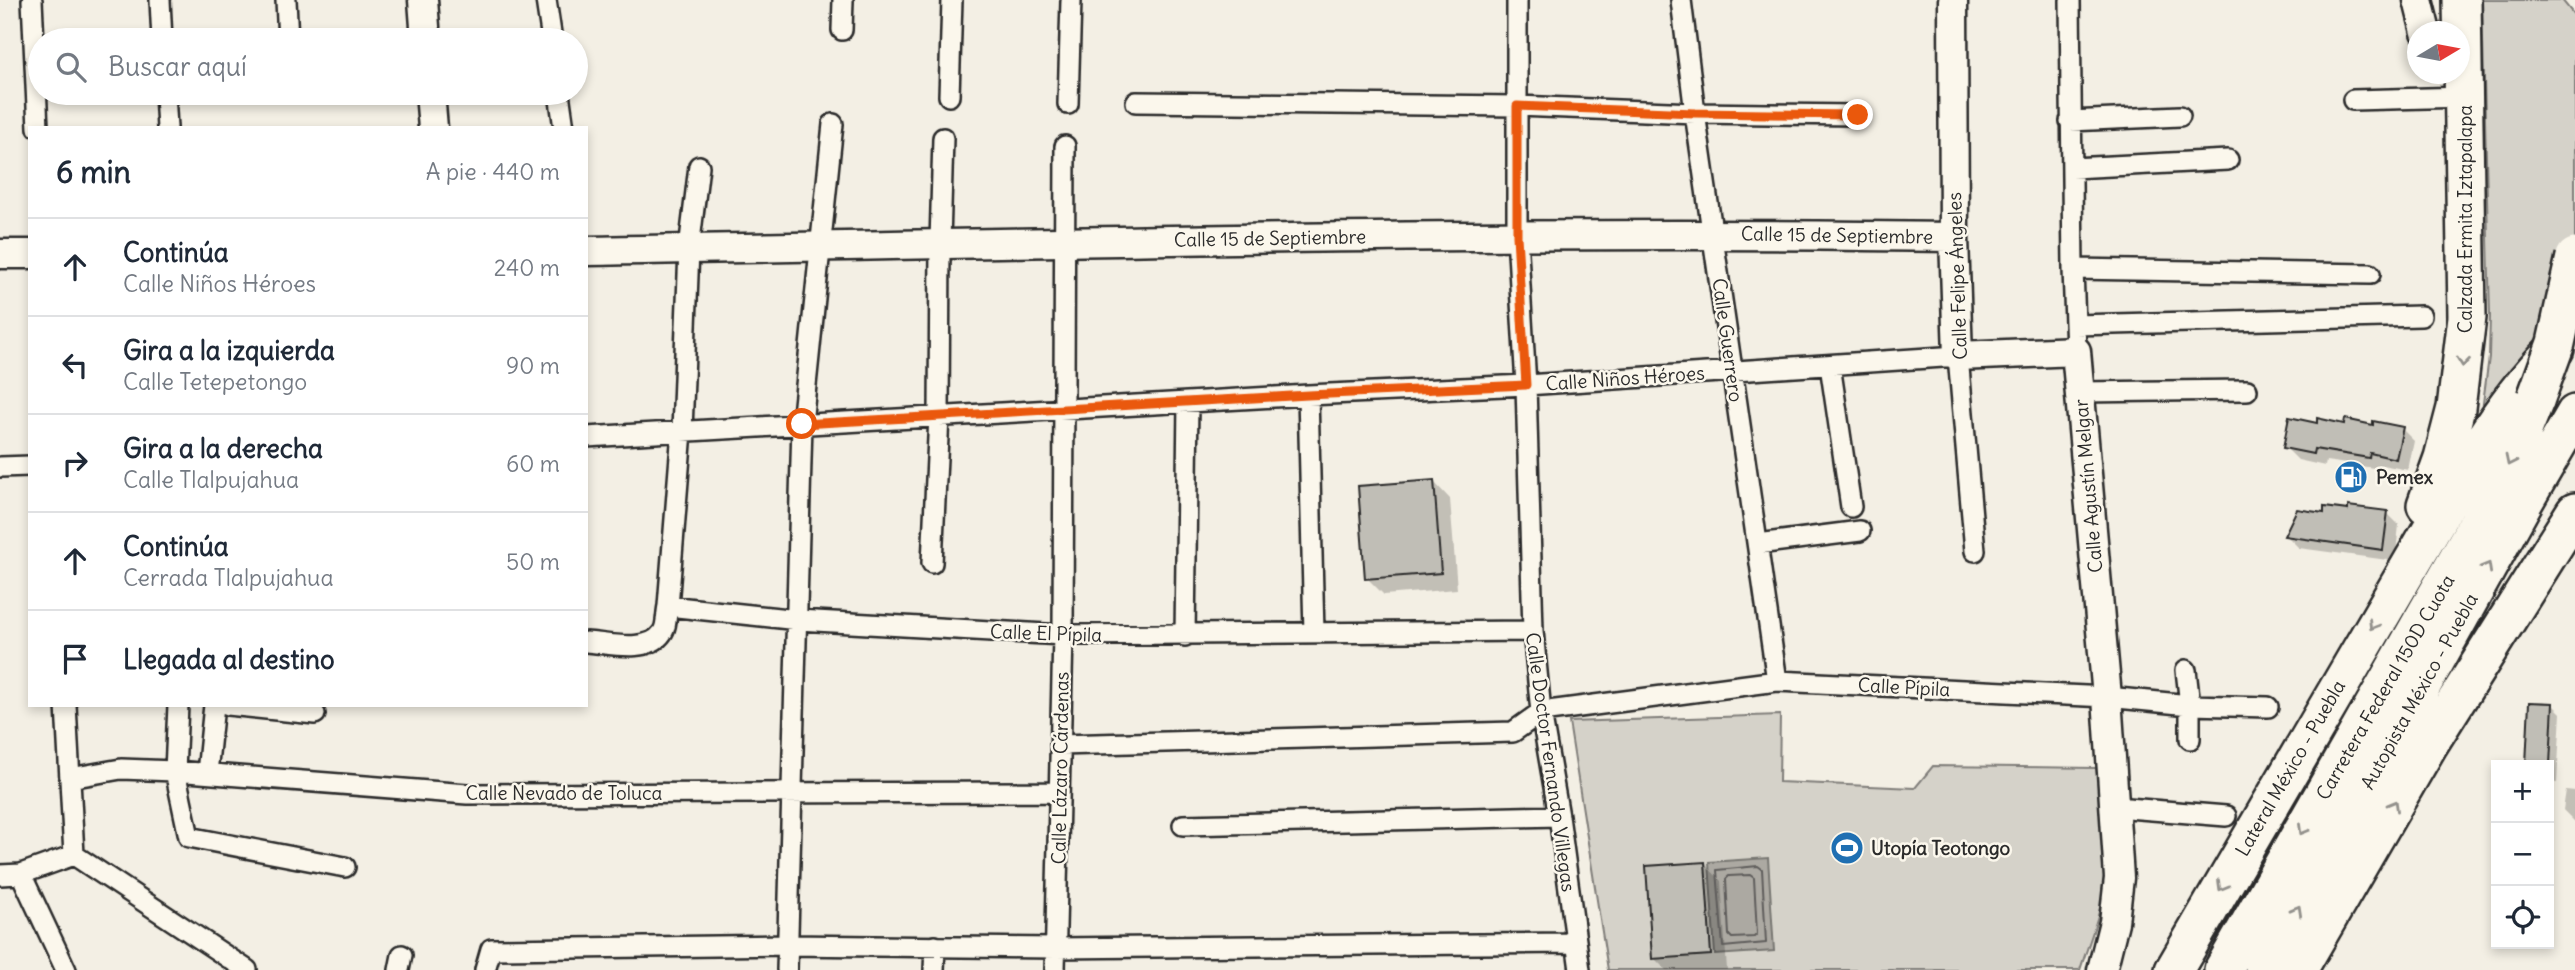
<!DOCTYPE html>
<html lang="es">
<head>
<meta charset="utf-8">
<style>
	:root { --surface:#fff; --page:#f2f2f3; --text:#1f2937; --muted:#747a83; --line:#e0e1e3 }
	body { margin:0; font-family:Delius,sans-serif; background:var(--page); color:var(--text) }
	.controls { position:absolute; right:21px; bottom:21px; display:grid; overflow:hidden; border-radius:0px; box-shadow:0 4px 10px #0003 }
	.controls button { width:63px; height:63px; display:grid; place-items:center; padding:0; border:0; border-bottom:2px solid var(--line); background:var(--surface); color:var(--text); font:35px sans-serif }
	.compass { position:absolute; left:2407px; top:21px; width:63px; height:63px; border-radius:50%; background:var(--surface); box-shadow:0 4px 10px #0003; rotate:80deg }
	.stop { position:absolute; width:21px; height:21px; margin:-16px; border:5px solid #ea580c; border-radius:50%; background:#fff }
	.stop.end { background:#ea580c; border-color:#fff; box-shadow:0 2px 7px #0008 }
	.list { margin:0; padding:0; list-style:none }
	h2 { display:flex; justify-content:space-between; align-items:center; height:91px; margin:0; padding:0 28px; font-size:30px }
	h2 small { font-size:23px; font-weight:400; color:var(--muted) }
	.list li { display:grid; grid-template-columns:46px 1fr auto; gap:21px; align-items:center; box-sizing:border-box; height:98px; padding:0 28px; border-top:2px solid var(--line) }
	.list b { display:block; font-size:26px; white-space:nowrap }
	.list p { margin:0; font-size:23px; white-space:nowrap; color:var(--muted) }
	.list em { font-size:23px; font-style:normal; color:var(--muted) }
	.icon { flex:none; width:38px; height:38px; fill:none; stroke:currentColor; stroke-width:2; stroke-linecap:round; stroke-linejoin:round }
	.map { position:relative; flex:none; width:2575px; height:970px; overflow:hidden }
	.search { position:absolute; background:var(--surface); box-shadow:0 4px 10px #0003; left:28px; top:28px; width:560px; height:77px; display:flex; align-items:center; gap:18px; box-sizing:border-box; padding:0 24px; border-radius:38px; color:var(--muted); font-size:26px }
	.panel { position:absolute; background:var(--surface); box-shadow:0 4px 10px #0003; left:28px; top:126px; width:560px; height:581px; border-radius:0px }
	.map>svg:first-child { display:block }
	.green { fill:#d5d2c9; stroke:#807e7a; stroke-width:2 }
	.water { fill:#aca9a2; stroke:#787772; stroke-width:2 }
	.shadow { fill:#0003 }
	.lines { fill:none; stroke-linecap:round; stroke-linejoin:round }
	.shore { stroke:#5f5d5b; stroke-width:2 }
	.building { fill:#c0beb6; stroke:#2b2b2b; stroke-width:2 }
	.street-casing { stroke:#2b2b2b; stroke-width:24 }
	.secondary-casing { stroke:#2b2b2b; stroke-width:33 }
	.highway-casing { stroke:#2b2b2b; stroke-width:42 }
	.street { stroke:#fbf7ec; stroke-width:19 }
	.secondary { stroke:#fbf7ec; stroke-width:28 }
	.highway { stroke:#fbf7ec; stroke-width:37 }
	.highway-bridge-casing { stroke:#2b2b2b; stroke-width:42; stroke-linecap:butt }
	.highway-bridge { stroke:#fbf7ec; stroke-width:37 }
	.oneway { stroke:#93918c }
	.route { stroke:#ea580c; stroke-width:9 }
	.labels { text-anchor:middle; stroke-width:5; stroke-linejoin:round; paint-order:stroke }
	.street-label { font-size:19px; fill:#2b2b2b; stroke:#fbf7ec }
	.poi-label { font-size:19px; font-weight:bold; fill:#2b2b2b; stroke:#fbf7ec; text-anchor:start }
</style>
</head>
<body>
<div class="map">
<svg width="2575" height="970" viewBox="0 0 2575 970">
	<rect width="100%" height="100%" fill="#f3efe4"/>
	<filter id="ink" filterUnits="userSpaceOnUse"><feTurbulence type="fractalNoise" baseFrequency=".0143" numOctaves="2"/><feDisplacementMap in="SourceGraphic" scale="14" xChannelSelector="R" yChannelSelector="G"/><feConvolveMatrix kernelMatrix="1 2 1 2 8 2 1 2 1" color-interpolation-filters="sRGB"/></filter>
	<g filter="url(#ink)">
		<path class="green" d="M 2482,0 L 2562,0 L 2575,16 L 2575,291 L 2485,408 L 2483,403 L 2489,357 L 2490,316 Z
			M 1780,715 L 1779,782 L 1915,788 L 1933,766 L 2096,768 C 2102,803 2110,841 2106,876 C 2103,908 2090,939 2080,970 L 1608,970 L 1569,722 Z"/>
		<path class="water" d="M 1768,858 L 1774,951 L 1715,955 L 1709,862 Z"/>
		<path class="shadow" d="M 2318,425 L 2402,429 L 2414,441 L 2408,470 L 2382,465 L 2381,469 L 2326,461 L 2325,466 L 2298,460 L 2285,447 Z
			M 1434,482 L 1450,499 L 1457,589 L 1384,595 L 1367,578 Z
			M 2387,513 L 2399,525 L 2395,561 L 2299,548 L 2287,536 Z
			M 2530,704 L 2553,705 L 2561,713 L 2557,783 L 2549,782 L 2549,765 L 2528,765 Z
			M 2566,790 L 2575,791 L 2575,822 L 2563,810 Z
			M 1705,864 L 1721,881 L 1727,970 L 1666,970 L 1654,958 Z"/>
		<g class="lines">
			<path class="shore" d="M 1758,866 L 1762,869 L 1766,943 L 1723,947 L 1717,870 Z
				M 1750,875 L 1754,878 L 1757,934 L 1754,937 L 1732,938 L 1729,935 L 1726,879 L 1729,876 Z"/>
		</g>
		<path class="building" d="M 2289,417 L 2317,423 L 2317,418 L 2344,424 L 2345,419 L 2373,425 L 2373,421 L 2403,427 L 2396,459 L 2370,453 L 2369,458 L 2314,449 L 2313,454 L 2283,448 Z
			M 1434,480 L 1441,573 L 1365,579 L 1358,486 Z
			M 2348,506 L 2388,511 L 2383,550 L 2284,536 L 2297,509 L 2324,513 L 2324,507 L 2348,510 Z
			M 2529,702 L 2553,703 L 2550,765 L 2526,765 Z
			M 1705,862 L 1711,955 L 1652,959 L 1646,866 Z"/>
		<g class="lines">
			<defs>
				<path id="street" d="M 32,0 L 38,128
					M 160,0 L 162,40
					M 286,0 L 288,40
					M 546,0 L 552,40
					M 1517,0 L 1517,236 L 1526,385 L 1533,631 L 1541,712 L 1559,816 L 1580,970
					M 1681,0 L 1695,113 L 1777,681
					M 2070,0 L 2073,269 L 2076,351
					M 842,30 L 843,0
					M 165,93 L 167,128
					M 559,93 L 564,128
					M 949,96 L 952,0
					M 2353,100 L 2465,97
					M 1136,102 L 1517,106 L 1695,113 L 1858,115
					M 1068,104 L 1071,0
					M 2070,121 L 2180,116
					M 2072,168 L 2228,160
					M 2073,269 L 2370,274
					M 2075,325 L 2421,316
					M 1830,365 L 1851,507
					M 2080,392 L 2247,390
					M 1308,395 L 1314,633
					M 586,437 L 1308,395 L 1526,385 L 1958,356 L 1975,551
					M 0,467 L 30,466
					M 1758,544 L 1860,531
					M 932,563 L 939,416 L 940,242 L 943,138
					M 668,606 L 682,431 L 689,249 L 699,166
					M 1185,636 L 1188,402
					M 586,642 C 607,643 648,654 662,633 C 667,627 666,614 668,606 L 798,620 L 1063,635 L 1533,631
					M 2186,670 L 2190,705 L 2190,739
					M 66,705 L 74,855
					M 178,705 L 175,771 L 189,837 L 345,867
					M 228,705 L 315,714
					M 1060,745 L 1513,732 L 1541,712 L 1777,681 L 2107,697 L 2190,705 L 2268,707
					M 207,773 L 214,705
					M 70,778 L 121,769 L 175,771 L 467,794 L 1059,792
					M 2115,807 L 2226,816
					M 1183,825 L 1559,816
					M 21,874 L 66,970
					M 0,875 L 21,874 L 74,855 L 247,970
					M 399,970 L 402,955
					M 485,970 L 491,949 L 787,945 L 1056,948 L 1575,943
					M 787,970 L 802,424 L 833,124
					M 934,970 L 935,946
					M 1055,970 L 1063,635 L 1065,146"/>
				<path id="secondary" d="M 423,0 L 426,40
					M 1953,0 L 1954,237 L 1958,356 L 2076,351 L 2107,697 L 2119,878 L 2114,922 L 2102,970
					M 2418,0 L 2426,32
					M 430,93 L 433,128
					M 586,251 C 1042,243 1498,230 1954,237
					M 0,254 L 30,254"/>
				<path id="highway" d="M 2426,505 L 2443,458 L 2456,408 L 2467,317 L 2462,0
					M 2174,970 L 2481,444 C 2503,409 2526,378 2555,349
					M 2223,970 L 2488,505 L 2515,450 L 2536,398
					M 2264,970 L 2525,500 L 2575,414
					M 2298,970 L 2429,744 L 2575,512"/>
			</defs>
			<use href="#street" class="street-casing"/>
			<use href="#secondary" class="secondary-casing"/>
			<use href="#highway" class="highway-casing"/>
			<use href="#street" class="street"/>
			<use href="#secondary" class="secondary"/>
			<use href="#highway" class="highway"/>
			<defs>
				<path id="highway-bridge" d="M 2536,398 L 2556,343 L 2575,257"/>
			</defs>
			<use href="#highway-bridge" class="highway-bridge-casing"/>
			<use href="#highway-bridge" class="highway-bridge"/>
		</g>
		<defs><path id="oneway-chevron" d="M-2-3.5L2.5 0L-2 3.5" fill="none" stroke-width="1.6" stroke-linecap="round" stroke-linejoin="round" transform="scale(1.75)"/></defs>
		<g class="oneway">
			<use href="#oneway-chevron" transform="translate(2463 362) rotate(96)"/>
			<use href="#oneway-chevron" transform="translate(2510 461) rotate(116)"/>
			<use href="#oneway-chevron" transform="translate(2487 567) rotate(-61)"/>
			<use href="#oneway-chevron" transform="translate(2373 625) rotate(121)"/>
			<use href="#oneway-chevron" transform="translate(2394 805) rotate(-60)"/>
			<use href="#oneway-chevron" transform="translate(2303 830) rotate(120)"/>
			<use href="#oneway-chevron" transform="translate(2222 886) rotate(120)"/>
			<use href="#oneway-chevron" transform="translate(2297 910) rotate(-61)"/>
		</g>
	</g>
	<g class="lines" filter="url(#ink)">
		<path class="route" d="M 802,424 L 1308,395 L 1526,385 L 1517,236 L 1517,106 L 1695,113 L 1858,115"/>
	</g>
	<defs>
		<symbol id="fuel-disc" viewBox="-11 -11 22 22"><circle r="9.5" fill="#1f6fb2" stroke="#fbf7ec"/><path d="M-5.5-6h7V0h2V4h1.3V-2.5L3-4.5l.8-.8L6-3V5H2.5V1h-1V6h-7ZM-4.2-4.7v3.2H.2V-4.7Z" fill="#fff"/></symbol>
		<symbol id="stadium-disc" viewBox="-11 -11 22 22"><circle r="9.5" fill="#1f6fb2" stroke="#fbf7ec"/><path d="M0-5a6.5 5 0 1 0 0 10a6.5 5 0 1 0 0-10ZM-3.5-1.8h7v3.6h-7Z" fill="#fff"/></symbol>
	</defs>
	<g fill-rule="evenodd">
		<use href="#fuel-disc" x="2332" y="458" width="38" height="38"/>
		<use href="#stadium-disc" x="1828" y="829" width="38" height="38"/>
	</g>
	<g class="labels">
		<g class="street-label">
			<text transform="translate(2465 219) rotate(-90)" y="7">Calzada Ermita Iztapalapa</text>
			<text transform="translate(1837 235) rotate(1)" y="7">Calle 15 de Septiembre</text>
			<text transform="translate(1270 238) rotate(-1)" y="7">Calle 15 de Septiembre</text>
			<text transform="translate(1957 276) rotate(-92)" y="7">Calle Felipe Ángeles</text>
			<text transform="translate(1728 340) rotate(82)" y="7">Calle Guerrero</text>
			<text transform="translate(1625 378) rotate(-4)" y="7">Calle Niños Héroes</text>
			<text transform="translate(2088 486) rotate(-95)" y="7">Calle Agustín Melgar</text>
			<text transform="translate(1046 633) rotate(2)" y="7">Calle El Pípila</text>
			<text transform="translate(1904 687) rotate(3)" y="7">Calle Pípila</text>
			<text transform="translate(2385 687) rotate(-60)" y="7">Carretera Federal 150D Cuota</text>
			<text transform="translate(2419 691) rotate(-61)" y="7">Autopista México - Puebla</text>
			<text transform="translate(1551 762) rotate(82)" y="7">Calle Doctor Fernando Villegas</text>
			<text transform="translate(1060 768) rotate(-89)" y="7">Calle Lázaro Cárdenas</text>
			<text transform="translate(2290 768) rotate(-60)" y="7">Lateral México - Puebla</text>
			<text x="564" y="800">Calle Nevado de Toluca</text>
		</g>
		<g class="poi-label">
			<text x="2376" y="484">Pemex</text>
			<text x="1871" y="855">Utopía Teotongo</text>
		</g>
	</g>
</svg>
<div class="controls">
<button>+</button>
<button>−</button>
<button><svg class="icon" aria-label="locate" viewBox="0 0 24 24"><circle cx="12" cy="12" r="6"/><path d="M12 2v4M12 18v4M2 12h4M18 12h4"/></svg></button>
</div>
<svg class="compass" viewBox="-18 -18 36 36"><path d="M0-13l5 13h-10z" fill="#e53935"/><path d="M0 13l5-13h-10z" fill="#747a83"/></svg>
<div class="stop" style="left:802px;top:424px"></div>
<div class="stop end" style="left:1858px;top:115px"></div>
<div class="search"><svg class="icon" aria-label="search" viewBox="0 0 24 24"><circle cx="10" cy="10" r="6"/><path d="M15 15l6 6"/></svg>Buscar aquí</div>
<section class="panel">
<h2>6 min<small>A pie · 440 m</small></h2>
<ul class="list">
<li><svg class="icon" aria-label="ahead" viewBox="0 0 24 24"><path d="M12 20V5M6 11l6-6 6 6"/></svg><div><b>Continúa</b><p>Calle Niños Héroes</p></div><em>240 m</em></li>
<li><svg class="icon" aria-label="left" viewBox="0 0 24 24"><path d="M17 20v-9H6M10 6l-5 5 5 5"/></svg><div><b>Gira a la izquierda</b><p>Calle Tetepetongo</p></div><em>90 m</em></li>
<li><svg class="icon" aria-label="right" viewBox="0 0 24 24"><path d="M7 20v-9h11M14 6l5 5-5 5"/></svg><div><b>Gira a la derecha</b><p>Calle Tlalpujahua</p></div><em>60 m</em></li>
<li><svg class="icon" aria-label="ahead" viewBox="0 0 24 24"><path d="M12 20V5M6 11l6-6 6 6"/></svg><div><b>Continúa</b><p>Cerrada Tlalpujahua</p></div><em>50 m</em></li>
<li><svg class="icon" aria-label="arrive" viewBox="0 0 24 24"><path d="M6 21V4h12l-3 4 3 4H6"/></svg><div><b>Llegada al destino</b></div></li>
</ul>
</section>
</div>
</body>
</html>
